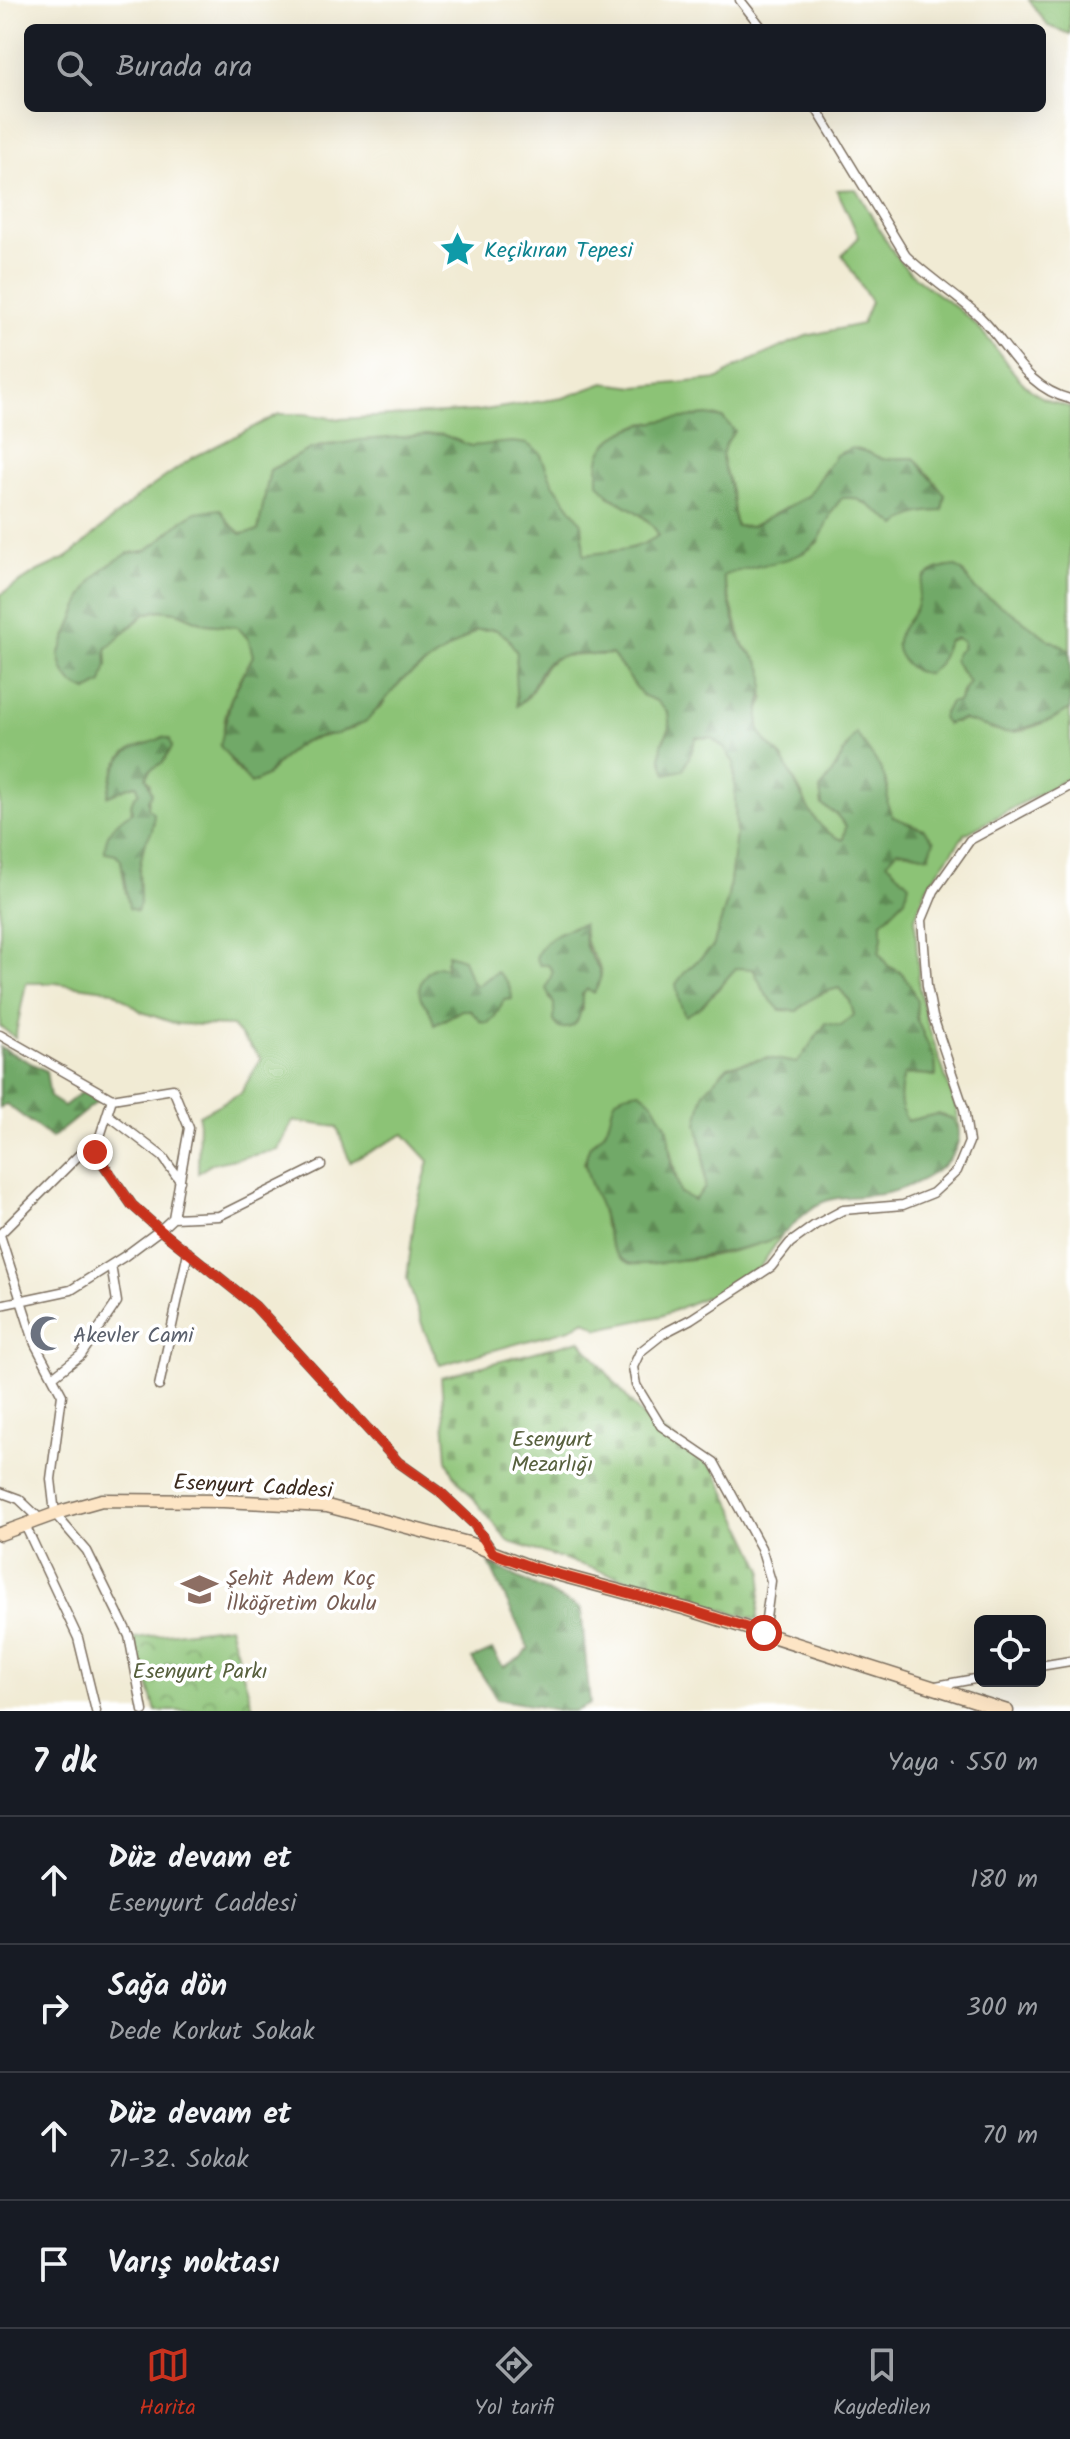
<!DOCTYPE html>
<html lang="tr">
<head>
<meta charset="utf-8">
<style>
	:root { --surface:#171b24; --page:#242831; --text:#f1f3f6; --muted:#9ea1a6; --line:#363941; --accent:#c8321e }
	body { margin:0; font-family:Kalam,sans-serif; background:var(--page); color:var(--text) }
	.controls { position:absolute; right:24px; bottom:24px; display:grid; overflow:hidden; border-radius:12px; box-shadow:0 8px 32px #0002 }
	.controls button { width:72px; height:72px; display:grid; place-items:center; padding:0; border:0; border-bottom:2px solid var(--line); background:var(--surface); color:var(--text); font:40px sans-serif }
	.stop { position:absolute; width:24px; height:24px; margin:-18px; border:6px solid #c8321e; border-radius:50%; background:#fff }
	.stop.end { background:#c8321e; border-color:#fff; box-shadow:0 2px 8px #0008 }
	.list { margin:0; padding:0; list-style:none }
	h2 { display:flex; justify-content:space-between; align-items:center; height:104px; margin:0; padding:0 32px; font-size:34px }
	h2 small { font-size:26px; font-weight:400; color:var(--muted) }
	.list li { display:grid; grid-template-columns:52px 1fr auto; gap:24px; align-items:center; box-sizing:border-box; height:128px; padding:0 32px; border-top:2px solid var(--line) }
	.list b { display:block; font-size:30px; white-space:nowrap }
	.list p { margin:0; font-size:26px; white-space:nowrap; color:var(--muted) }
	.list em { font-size:26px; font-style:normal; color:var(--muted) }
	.icon { flex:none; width:44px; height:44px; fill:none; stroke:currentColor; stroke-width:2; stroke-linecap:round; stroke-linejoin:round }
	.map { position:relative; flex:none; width:1070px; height:1711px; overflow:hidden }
	.search { position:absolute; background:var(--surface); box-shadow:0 8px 32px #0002; left:24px; right:24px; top:24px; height:88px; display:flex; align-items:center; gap:20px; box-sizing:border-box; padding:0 28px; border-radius:12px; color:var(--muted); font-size:30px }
	.sheet { height:616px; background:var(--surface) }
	nav { display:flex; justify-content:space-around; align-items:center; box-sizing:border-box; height:112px; border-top:2px solid var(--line); background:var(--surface); font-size:22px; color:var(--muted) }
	nav a { display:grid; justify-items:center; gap:4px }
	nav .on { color:var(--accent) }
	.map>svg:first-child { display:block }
	.grass { fill:#8cc376; stroke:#64764a; stroke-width:2; fill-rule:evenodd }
	.forest { fill:url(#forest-firs); stroke:#566a42; stroke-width:2 }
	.cemetery { fill:url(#cemetery-stones); stroke:#64764a; stroke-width:2 }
	.park { fill:url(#park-crowns); stroke:#64764a; stroke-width:2 }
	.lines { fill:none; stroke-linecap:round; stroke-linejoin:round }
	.street-casing { stroke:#7b6e5e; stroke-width:11 }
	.secondary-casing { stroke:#7b6e5e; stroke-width:15 }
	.street { stroke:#fff; stroke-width:8 }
	.secondary { stroke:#fde5c5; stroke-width:12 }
	.route { stroke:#c8321e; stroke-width:10 }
	.labels { text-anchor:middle; stroke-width:7; stroke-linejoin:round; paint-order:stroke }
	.culture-label { font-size:22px; fill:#0d838f; stroke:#fff; text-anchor:start }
	.worship-label { font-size:22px; fill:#5b616d; stroke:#fff; text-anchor:start }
	.park-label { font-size:22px; fill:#57603d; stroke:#fff }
	.street-label { font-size:22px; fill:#3b2a1e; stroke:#fff }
	.education-label { font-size:22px; fill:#785e54; stroke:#fff; text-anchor:start }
</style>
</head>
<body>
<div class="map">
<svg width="1070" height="1711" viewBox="0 0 1070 1711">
	<defs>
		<pattern id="forest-firs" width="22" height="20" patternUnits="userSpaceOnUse" patternTransform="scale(2)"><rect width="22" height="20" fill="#71a967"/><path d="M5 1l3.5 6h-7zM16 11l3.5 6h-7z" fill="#5e8a54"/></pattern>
		<pattern id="cemetery-stones" width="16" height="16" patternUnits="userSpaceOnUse" patternTransform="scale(2)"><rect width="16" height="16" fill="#8cc376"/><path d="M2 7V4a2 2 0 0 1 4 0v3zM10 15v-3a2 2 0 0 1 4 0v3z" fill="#749f60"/></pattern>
		<pattern id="park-crowns" width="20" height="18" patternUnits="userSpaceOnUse" patternTransform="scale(2)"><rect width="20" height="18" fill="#8cc376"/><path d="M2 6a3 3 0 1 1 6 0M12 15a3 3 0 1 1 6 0" fill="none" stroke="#749f60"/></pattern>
	</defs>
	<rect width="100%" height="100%" fill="#fff"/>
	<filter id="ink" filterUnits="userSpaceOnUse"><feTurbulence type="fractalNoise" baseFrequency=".0125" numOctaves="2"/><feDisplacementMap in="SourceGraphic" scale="16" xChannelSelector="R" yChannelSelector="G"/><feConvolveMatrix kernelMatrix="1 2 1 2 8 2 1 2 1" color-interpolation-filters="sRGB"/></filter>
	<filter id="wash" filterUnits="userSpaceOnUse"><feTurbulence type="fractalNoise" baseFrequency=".006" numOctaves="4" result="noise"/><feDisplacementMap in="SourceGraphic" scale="32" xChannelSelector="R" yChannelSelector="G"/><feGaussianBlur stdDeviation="1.8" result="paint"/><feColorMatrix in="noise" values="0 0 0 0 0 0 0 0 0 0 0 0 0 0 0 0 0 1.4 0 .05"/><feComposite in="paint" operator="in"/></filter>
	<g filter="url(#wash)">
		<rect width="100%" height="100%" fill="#f1ebd4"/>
		<path class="grass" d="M 1029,0 L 1070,0 L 1070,34 L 1048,26 Z
			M 856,189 C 870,212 882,237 898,259 C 918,285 951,300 974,323 C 996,344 1012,377 1035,393 C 1046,401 1058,404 1070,407 L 1070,650 L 1048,639 L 1014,614 L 976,590 L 962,571 L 947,567 C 939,569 928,573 924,580 C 919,586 920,597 917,605 C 907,629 887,636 905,663 L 939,664 L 948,641 L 956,638 L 963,642 L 958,668 L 969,681 L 960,695 L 955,722 C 971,716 988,730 1004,732 C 1022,735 1055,718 1070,709 L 1070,777 L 965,834 L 927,887 L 915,918 L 919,987 L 926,1019 L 957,1111 L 959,1133 L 953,1118 L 937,1114 L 907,1121 C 898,1104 899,1093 904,1075 L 920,1074 L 936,1076 L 935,1060 L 916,1018 L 917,1002 L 902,973 L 888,966 L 879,953 L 882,937 L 882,922 L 905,899 L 887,862 L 897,850 L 929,856 L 907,824 L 893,817 L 885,803 L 888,787 L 846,747 L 832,776 L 820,789 L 822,805 L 836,814 L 846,826 L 843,841 L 829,835 L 818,824 L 809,811 L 803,796 L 780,755 L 768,745 L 760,732 L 758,716 L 764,699 L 753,655 L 742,643 L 723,575 L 756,564 L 790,558 L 804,552 L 818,542 L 831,512 L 842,498 C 847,498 851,497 856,499 C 865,501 889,519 897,526 C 911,513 923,511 942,511 L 936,483 L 914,458 L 882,459 L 867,452 L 825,469 L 808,496 L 792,507 L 751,527 L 735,526 C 733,515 734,503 731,492 C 726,464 712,458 734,431 L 723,418 L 707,415 L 641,424 L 614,439 L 608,496 C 629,507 645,514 659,535 C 633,553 612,550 583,556 L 582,523 L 552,482 L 540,453 L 487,446 L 471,446 L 441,434 L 325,445 L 311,449 L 270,470 L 258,531 L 241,534 L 229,523 L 196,512 L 183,520 L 158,542 L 145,551 L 129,553 L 102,570 L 83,596 L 59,655 L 63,670 L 73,684 L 87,691 L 107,665 L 106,649 L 145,614 L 160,610 L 177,612 L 206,624 L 238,627 L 249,640 L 253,656 C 236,686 212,723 230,759 C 234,768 244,776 251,783 L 266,776 L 291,750 L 305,741 L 352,729 L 381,707 L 391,691 L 403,679 L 477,630 L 495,629 L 508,638 L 517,653 L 517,705 L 529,696 L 546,665 L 560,656 L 612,654 L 642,695 L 657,701 L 668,713 L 670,728 L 662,743 L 691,753 L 696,737 L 712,738 L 724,748 L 734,763 L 736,834 L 728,898 L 713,947 L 686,971 L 714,994 L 735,968 L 753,968 L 767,996 L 797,1011 C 810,998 822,992 839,988 L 850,1001 L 854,1015 L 807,1051 L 797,1063 L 767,1058 L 728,1066 L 700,1139 L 704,1156 L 705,1188 L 694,1200 L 680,1193 L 669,1146 L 610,1120 L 603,1135 L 590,1145 L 584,1163 L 602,1210 L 604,1226 C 622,1235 647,1253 665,1259 C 684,1265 763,1245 782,1235 L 760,1267 L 710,1295 L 661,1316 L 599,1329 L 585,1320 L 570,1329 L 440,1365 L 424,1330 L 407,1279 L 415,1213 L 429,1161 L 404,1134 L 350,1162 L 337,1127 L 293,1121 L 278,1150 L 211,1164 L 198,1173 L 199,1115 L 241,1093 L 261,1058 L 232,1026 L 177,1024 L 142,1012 L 113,991 L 55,983 L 26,983 L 15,1038 L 0,1026 L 0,595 L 38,571 L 68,557 L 140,495 L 192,458 L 279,414 L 304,414 L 339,419 L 478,411 L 563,398 L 604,383 L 636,387 L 719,379 L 736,367 L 806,336 L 862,324 L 871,302 L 842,255 L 859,237 L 837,190 ZM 163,737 L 172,747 L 163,762 L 150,770 L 146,777 L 150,784 L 148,808 L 154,823 L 144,845 L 139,870 L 140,903 L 126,893 L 121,860 L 116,854 L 124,817 L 132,812 C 130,803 132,799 139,793 L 137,785 L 129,786 L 108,796 C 110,782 115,763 126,753 C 132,748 153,743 163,737 ZM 574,926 L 585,932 C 584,952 601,960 601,974 C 601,980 596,987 593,992 L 587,988 L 582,995 L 582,1011 L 554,1021 L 554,1004 L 549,997 L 553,971 L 548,965 L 559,933 ZM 446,961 L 468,974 L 471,981 L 477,986 L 490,976 L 504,999 L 499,1006 L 481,1021 L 470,1010 L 462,1010 L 434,1025 C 425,1000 446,986 446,961 Z"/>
		<path class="forest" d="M 707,415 L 723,418 L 735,431 C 712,458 726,464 731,492 C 734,503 733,515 736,526 L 751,527 L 808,496 L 836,455 L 852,448 L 867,452 L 882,459 L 914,458 L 945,495 L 942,511 C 923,511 911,513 897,526 C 890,520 865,501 856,499 C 852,497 847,498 842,498 C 838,503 833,508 831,514 C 826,522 824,534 817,542 C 799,564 750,564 723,576 C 728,595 734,624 741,641 C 746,652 760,658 763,671 C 768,692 754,712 760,731 C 764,743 776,749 783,760 C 801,788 809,829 843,840 L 846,826 L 836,814 L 822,805 L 820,789 C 836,772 843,751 856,733 C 866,748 884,768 887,786 C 890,801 883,798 893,817 L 924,829 L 934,841 L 929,856 L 898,850 L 887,862 L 909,884 L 905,899 L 882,922 L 882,937 L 879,953 L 888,966 L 902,973 L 911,987 L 917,1002 L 916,1018 L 935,1060 L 936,1076 L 920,1074 L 904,1075 C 899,1093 898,1104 907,1121 L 937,1114 L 953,1119 C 955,1124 959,1130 959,1135 C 957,1168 914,1186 887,1193 C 866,1198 841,1194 821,1203 C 804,1210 793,1228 778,1237 C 761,1247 645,1269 629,1263 C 606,1253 608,1226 600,1206 C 593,1186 580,1169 589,1148 C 592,1141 601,1138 605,1131 C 618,1107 603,1095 640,1091 L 652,1101 L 668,1129 L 671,1162 L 680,1193 L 694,1200 L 705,1188 L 704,1156 L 697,1123 L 704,1092 L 728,1066 L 767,1058 L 797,1063 L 826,1023 L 841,1026 L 854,1015 L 850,1001 L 839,988 C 821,992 810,998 797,1011 L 780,1010 L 767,996 L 753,969 L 736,968 L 701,1007 L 685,1016 L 679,1001 L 676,984 L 686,971 L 713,947 L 728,898 L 736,833 L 734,763 L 724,748 L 712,738 L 696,737 L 691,753 L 683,770 L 666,774 L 661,758 L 662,743 L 670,728 L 668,713 L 657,701 L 642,695 L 612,654 C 593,657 560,649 545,665 C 533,679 536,691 517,706 L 515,674 L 517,653 L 508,638 L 495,629 L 477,630 L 403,679 L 367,721 L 337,734 L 321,736 L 305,741 L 291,750 L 266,776 L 251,784 L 220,746 L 231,699 L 253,656 L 249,640 L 238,627 L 206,624 L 177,612 L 160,610 L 144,614 L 106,649 L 107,665 L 102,683 L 87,691 L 73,684 L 63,670 L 59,655 L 83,596 L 92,581 L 102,570 L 115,561 L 129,553 L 145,551 L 158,542 L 183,520 L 196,512 L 220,509 L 229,523 L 241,534 L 258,531 L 270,470 L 311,449 L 361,440 L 441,434 L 471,446 L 512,442 L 527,444 L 540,453 L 552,482 L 582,523 L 584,555 C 612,550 634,553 659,535 C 640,504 616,508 598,483 C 598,473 597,460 602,451 C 620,419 675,420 707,415 Z
			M 955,566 L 962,571 L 976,590 L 1014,614 L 1048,639 L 1070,650 L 1070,709 L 1051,720 L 1012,732 L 1003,732 L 962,719 L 946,724 L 942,717 L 950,702 L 958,702 L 969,682 L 954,661 L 956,653 L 962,649 L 963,642 L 956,638 L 948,641 L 939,664 L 927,674 C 910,672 890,654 899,634 C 903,625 912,617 916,607 C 919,598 919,584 925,577 C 933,570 945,567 955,566 Z
			M 163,737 L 170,739 L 172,747 L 163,762 L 150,770 L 146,777 L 152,793 L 148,800 L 148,808 L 154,814 L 152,831 L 144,845 L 139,870 L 140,903 L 137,911 L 129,908 L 121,860 L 116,854 L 105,852 C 104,833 116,821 132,812 C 130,803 132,799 139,792 L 137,785 C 126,785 119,794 108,796 C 110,780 117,757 132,749 C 141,744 152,744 163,737 Z
			M 583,924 C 585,931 584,937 585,944 C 591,966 610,966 594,993 L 587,989 L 582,994 C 582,1011 580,1031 559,1028 L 554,1021 L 554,1004 L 546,989 L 553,971 L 548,965 L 540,965 L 536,958 C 542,939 564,929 583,924 Z
			M 448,954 L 463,959 L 471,981 L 477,986 L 497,972 C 506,979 512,987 512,999 L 504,1000 L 494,1018 L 488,1023 L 481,1022 L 470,1010 L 462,1010 L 434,1025 C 433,1021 432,1016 430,1012 C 428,1006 421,1002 420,996 C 417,982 427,969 439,966 L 446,969 Z
			M 0,1047 L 46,1071 L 50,1097 L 64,1106 L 82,1092 L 98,1101 L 52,1138 L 6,1104 L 0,1108 Z
			M 489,1563 L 581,1609 L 590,1704 L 575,1711 L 564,1711 L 497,1699 L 472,1659 L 492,1650 L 503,1667 L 520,1658 L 529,1649 Z"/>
		<path class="cemetery" d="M 580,1340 L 642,1416 L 715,1470 L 763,1570 L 757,1620 L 509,1542 L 454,1475 L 447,1460 L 441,1377 Z"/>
		<path class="park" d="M 229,1626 L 254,1711 L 156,1711 L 134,1638 Z"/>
	</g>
	<g filter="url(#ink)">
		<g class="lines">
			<defs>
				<path id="street" d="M 740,0 L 762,28
					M 816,108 L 906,256 C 929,278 956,295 979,316 C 1011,347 1024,387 1070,399
					M 0,1035 L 112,1099
					M 107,1114 L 163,1157 L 180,1181
					M 95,1152 L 132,1205 L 160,1230 L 255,1306 L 398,1462 L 439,1491 L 474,1524 L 493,1552
					M 95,1152 L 112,1099
					M 173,1218 L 219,1216 L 321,1165
					M 0,1234 L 80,1154 L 95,1152
					M 0,1235 L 35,1344 L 62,1395 L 51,1479 L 55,1514 L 87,1551 L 129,1636 L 143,1711
					M 0,1305 L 71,1290 L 125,1256 L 160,1230 L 173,1218 L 189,1128 L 173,1089 L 112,1099
					M 54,1376 L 81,1355 L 117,1302 L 111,1265
					M 159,1386 L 188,1252
					M 0,1492 L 19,1499 L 40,1519
					M 25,1525 L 78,1638 L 96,1711
					M 764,1633 L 771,1581 L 761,1548 L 714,1462 L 661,1426 L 636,1385 L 633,1367 L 640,1352 L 664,1333 L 691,1319 L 771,1267 L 790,1243 L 815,1225 L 843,1210 L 903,1205 L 933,1193 L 957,1171 L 969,1142 L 964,1109 L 933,1017 L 927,986 L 922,920 L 934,891 L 970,840 L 1070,786
					M 1040,1666 L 1070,1661
					M 936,1686 L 980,1678"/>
				<path id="secondary" d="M 0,1534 L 63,1511 L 102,1500 L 223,1501 L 327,1506 L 468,1543 L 534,1568 L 687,1609 L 1007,1711"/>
			</defs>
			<use href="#street" class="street-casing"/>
			<use href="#secondary" class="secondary-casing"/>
			<use href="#street" class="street"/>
			<use href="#secondary" class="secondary"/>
		</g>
	</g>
	<g class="lines" filter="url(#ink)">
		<path class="route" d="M 95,1152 L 132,1205 L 160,1230 L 255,1306 L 398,1462 L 439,1491 L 474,1524 L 493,1553 L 534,1568 L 687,1609 L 764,1633"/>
	</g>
	<defs>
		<symbol id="sight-bare" viewBox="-9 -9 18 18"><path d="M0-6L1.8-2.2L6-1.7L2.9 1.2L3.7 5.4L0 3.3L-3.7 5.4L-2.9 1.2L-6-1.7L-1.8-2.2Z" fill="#0f9aa8" stroke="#fff" stroke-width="2.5" paint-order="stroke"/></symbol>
		<symbol id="mosque-bare" viewBox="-9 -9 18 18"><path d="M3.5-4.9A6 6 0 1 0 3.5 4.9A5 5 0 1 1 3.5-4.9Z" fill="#6b7280" stroke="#fff" stroke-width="2.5" paint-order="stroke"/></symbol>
		<symbol id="school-bare" viewBox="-9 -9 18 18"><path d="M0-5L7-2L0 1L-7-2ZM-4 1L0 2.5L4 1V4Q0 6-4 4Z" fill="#8d6e63" stroke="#fff" stroke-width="2.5" paint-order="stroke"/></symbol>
	</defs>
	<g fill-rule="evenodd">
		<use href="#sight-bare" x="432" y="224" width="51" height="51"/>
		<use href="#mosque-bare" x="22" y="1308" width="51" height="51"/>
		<use href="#school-bare" x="174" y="1564" width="51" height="51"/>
	</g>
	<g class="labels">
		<g class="culture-label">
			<text x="484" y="257">Keçikıran Tepesi</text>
		</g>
		<g class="worship-label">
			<text x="73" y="1342">Akevler Cami</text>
		</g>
		<g class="park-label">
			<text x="552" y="1446">Esenyurt<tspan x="552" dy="25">Mezarlığı</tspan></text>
			<text x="200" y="1678">Esenyurt Parkı</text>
		</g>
		<g class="street-label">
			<text transform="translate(253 1485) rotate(3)" y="8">Esenyurt Caddesi</text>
		</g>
		<g class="education-label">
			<text x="226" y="1585">Şehit Adem Koç<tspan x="226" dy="25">İlköğretim Okulu</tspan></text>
		</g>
	</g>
</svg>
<div class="controls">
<button><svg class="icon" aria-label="locate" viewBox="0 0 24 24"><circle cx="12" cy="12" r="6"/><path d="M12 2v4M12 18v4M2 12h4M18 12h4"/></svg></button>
</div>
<div class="stop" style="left:764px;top:1633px"></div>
<div class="stop end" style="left:95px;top:1152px"></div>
<div class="search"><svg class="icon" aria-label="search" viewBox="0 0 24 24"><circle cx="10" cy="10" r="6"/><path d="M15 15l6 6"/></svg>Burada ara</div>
</div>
<section class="sheet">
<h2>7 dk<small>Yaya · 550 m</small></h2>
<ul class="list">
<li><svg class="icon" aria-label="ahead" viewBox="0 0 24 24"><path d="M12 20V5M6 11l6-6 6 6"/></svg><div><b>Düz devam et</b><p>Esenyurt Caddesi</p></div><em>180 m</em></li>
<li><svg class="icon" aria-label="right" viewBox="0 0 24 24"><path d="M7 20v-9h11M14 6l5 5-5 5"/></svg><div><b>Sağa dön</b><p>Dede Korkut Sokak</p></div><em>300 m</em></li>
<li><svg class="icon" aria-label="ahead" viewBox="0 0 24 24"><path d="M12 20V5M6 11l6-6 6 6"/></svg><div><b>Düz devam et</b><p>71-32. Sokak</p></div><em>70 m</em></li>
<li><svg class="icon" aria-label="arrive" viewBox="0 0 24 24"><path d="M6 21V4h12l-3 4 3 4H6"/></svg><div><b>Varış noktası</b></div></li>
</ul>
</section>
<nav>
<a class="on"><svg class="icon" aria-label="map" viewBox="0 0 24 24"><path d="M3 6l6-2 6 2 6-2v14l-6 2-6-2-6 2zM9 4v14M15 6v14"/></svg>Harita</a>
<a><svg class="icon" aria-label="directions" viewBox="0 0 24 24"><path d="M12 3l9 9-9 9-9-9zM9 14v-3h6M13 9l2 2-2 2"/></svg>Yol tarifi</a>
<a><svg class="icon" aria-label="saved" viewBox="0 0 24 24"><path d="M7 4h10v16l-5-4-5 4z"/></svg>Kaydedilen</a>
</nav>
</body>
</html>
